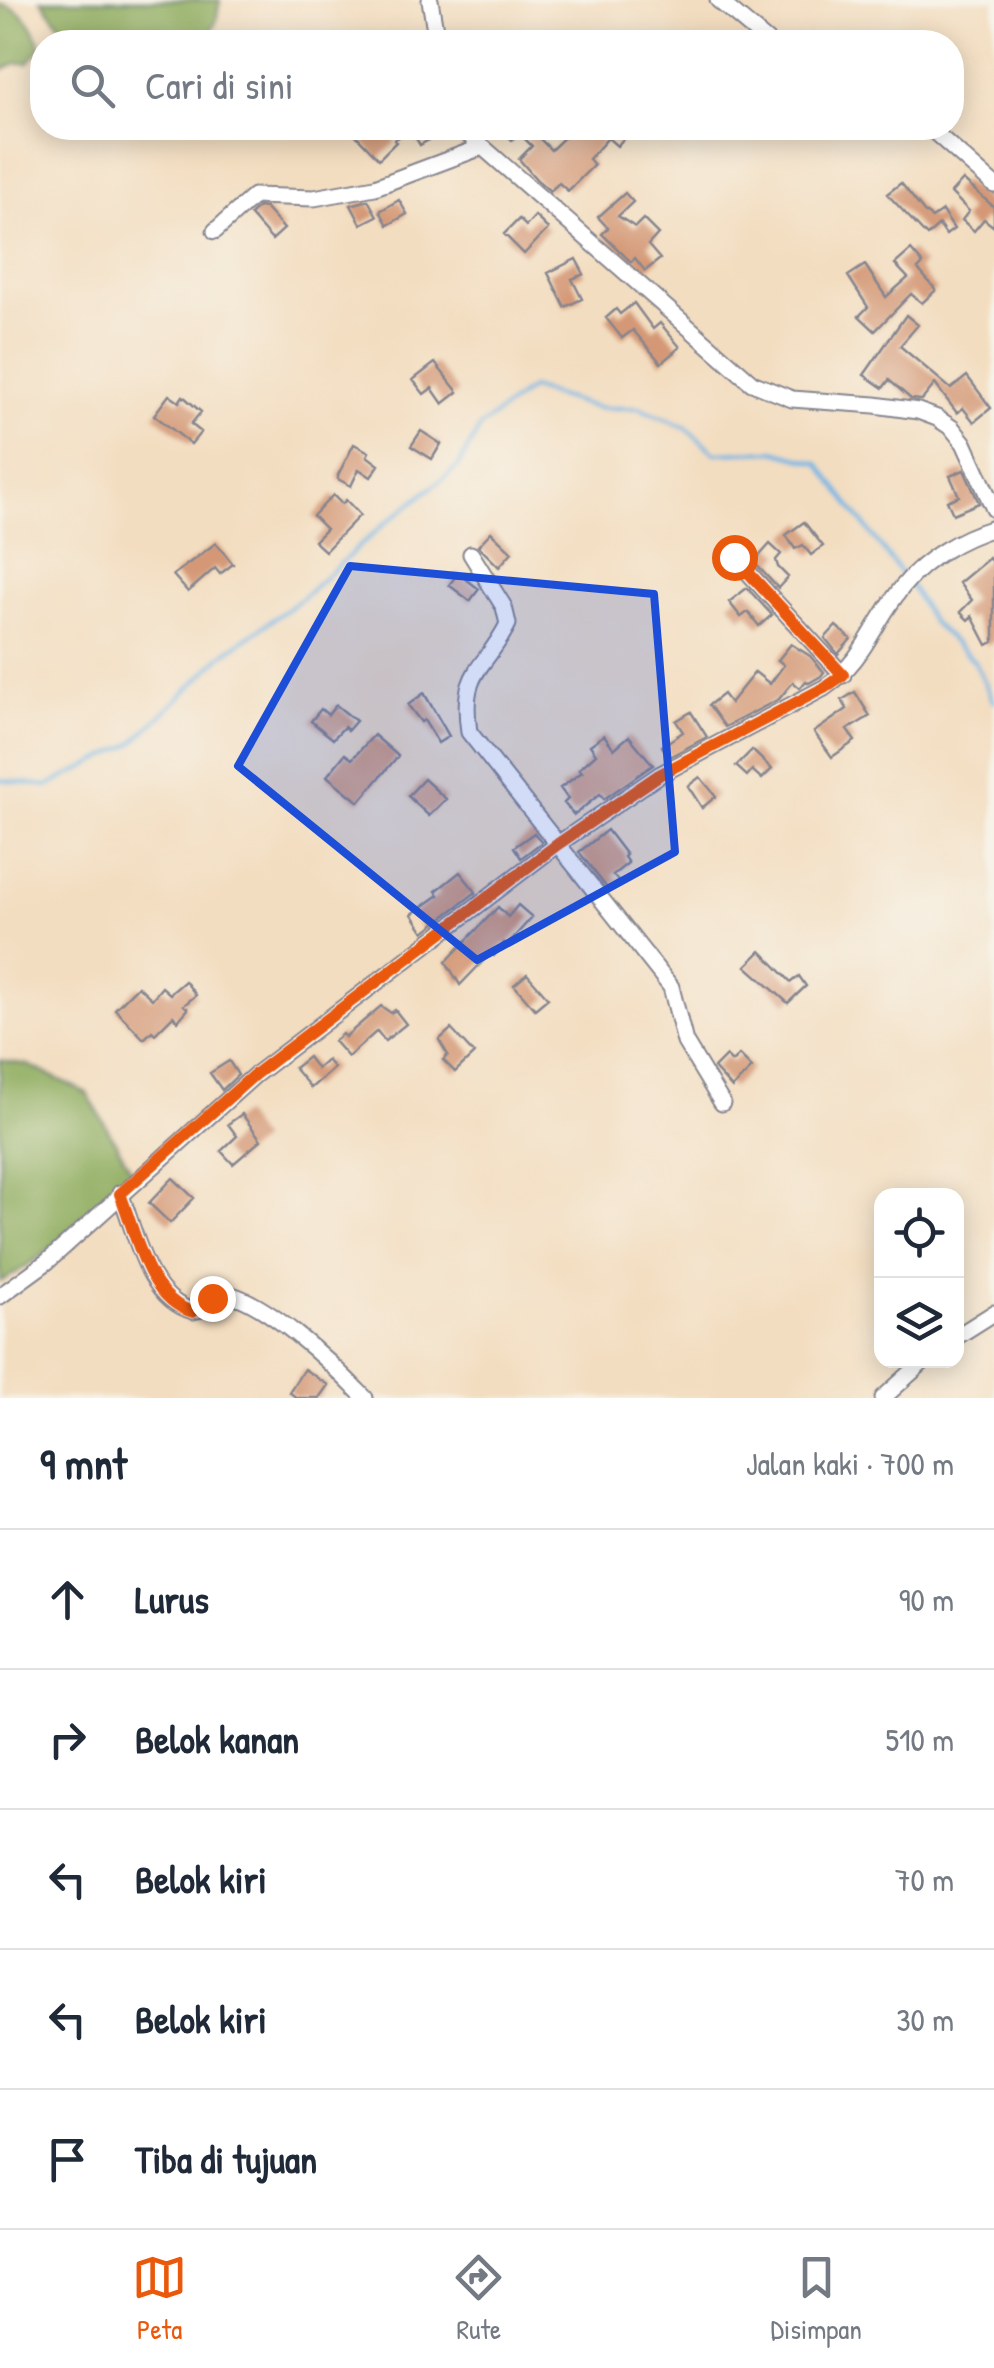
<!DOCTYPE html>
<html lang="id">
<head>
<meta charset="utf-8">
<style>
	:root { --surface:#fff; --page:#f6f6f7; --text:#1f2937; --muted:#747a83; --line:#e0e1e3; --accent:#ea580c }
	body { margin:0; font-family:"Patrick Hand",sans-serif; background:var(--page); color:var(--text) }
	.controls { position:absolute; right:30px; bottom:30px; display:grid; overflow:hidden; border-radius:20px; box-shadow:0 5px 25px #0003 }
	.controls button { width:90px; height:90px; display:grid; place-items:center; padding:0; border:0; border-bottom:2px solid var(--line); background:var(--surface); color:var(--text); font:50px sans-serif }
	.stop { position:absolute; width:30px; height:30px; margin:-22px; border:8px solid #ea580c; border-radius:50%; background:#fff }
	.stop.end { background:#ea580c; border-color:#fff; box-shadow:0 2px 10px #0008 }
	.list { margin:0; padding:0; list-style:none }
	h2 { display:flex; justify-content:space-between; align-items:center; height:130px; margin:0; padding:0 40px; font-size:42px }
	h2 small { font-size:32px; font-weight:400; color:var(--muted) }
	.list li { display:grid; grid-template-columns:65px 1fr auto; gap:30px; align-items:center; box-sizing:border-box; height:140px; padding:0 40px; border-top:2px solid var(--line) }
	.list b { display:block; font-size:38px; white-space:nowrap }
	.list em { font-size:32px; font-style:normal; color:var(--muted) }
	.icon { flex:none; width:55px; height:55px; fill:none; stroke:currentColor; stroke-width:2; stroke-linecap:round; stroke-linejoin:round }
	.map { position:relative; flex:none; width:994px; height:1398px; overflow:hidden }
	.search { position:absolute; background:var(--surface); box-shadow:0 5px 25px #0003; left:30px; right:30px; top:30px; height:110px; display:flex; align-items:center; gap:25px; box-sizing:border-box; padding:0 35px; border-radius:40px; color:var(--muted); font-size:38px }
	.sheet { height:830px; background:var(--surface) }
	nav { display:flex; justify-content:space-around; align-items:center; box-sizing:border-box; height:140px; border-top:2px solid var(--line); background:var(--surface); font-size:28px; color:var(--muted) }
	nav a { display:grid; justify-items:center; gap:5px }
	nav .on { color:var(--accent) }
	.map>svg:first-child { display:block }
	.forest { fill:#90ad60; stroke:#566e5f; stroke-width:2.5 }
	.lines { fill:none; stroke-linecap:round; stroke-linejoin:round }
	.stream { stroke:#6fb5e5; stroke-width:4 }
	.building { fill:#d49876 }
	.minor-casing { stroke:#87868f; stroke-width:19 }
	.minor { stroke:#fff; stroke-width:15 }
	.route { stroke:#ea580c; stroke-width:12 }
	.marked { fill:#1d4ed8; fill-opacity:0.2; stroke:#1d4ed8; stroke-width:8; stroke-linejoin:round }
</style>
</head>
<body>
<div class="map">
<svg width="994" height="1398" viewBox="0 0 994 1398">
	<rect width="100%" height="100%" fill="#f7f3e8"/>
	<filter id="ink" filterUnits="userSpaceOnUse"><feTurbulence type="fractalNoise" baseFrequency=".01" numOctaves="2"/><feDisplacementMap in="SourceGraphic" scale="20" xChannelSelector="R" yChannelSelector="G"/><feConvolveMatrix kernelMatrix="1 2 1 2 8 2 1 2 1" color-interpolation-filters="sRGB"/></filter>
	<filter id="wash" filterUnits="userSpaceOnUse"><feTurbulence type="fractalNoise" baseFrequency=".0048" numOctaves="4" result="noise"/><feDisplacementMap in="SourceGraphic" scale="40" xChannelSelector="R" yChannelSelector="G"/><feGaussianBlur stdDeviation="2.25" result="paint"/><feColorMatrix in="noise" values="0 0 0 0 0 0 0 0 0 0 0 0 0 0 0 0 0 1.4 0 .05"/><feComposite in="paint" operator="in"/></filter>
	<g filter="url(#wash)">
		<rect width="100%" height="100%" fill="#f3ddc0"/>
		<path class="forest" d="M 41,0 L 220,0 L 216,22 L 205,42 L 69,42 L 62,27 Z
			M 0,4 C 23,8 35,27 41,48 L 28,63 L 16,63 L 0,71 Z
			M 0,1060 L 28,1065 L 87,1093 L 132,1171 C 91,1212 52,1255 0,1282 Z"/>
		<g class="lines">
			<path class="stream" d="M 911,586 L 931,621 L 975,662 L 994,702
				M 0,780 L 47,786 L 132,744 L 224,654 L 300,600 L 383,525 L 458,467 L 480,427 L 531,388 L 597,408 L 639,408 L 685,427 L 715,453 L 774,451 L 818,463 L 905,579"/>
		</g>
		<g id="blocks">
			<path class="building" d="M 358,128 L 449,128 L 420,145 L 411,130 L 394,140 L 396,142 L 379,159 L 353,132 Z
				M 500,128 L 543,128 L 536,135 L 551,150 L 574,128 L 633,128 L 617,146 L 608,138 L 589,159 L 594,165 L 568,191 L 559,183 L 550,191 L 537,180 L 519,159 L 532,146 L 519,133 L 512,140 Z
				M 963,180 L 994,207 L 994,227 L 984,219 L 974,231 L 962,220 L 969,211 L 951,193 Z
				M 901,183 L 925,213 L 932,218 L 942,211 L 954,229 L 946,235 L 939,225 L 927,236 L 887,194 Z
				M 625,193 L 633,202 L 618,216 L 635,227 L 643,219 L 658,234 L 648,245 L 660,259 L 645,271 L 635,258 L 631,262 L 602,234 L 608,228 L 598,217 Z
				M 368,200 L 377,216 L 361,224 L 351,205 Z
				M 399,200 L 407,214 L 388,225 L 380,211 Z
				M 258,207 L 265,208 L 284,229 L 272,240 L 250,215 Z
				M 535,216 L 548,229 L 524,254 L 504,234 L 519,219 L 526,226 Z
				M 911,250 L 923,264 L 918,269 L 936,290 L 922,303 L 911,294 L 875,331 L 859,316 L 868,307 L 848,276 L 865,265 L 886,297 L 908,278 L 895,264 Z
				M 576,259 L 584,274 L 572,279 L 582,299 L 565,307 L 548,273 Z
				M 634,303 L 653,329 L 660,323 L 680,347 L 661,363 L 633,330 L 622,338 L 606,318 L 616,309 L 620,314 Z
				M 906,315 L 918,325 L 900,346 L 951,389 L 967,376 L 991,408 L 974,422 L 963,408 L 957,413 L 935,384 L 922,400 L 911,399 L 889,380 L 883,388 L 864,375 Z
				M 435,363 L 458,392 L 443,404 L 432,388 L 424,394 L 413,380 Z
				M 169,395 L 179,402 L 183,396 L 201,412 L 191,424 L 201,432 L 191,444 L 154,415 Z
				M 421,431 L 441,444 L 432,459 L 411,446 Z
				M 354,444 L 369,452 L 367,456 L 379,465 L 371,477 L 359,469 L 351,486 L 338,479 L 338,475 Z
				M 964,470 L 979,503 L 953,514 L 947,501 L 959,496 L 950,476 Z
				M 333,495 L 342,504 L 346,500 L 360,515 L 325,551 L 314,541 L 326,529 L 313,516 Z
				M 804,522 L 823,546 L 811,555 L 803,545 L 795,549 L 786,535 Z
				M 491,532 L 512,552 L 499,567 L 478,546 Z
				M 216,543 L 233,564 L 220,574 L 215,568 L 188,592 L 173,575 Z
				M 770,544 L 781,554 L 776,560 L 778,567 L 788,577 L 778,588 L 754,562 Z
				M 989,558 L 994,565 L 994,642 L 987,645 L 972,616 L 968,620 L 960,612 L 972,600 L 959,583 Z
				M 458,573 L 479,589 L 470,601 L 449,585 Z
				M 747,588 L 772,615 L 759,626 L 748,612 L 741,617 L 729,602 Z
				M 836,626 L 851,639 L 838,654 L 825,638 Z
				M 791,644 L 810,656 L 824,672 L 821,676 L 809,683 L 806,681 L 800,688 L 793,682 L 779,699 L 725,727 L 709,705 L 723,694 L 730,703 L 755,672 L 770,684 L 784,665 L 778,660 Z
				M 855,692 L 870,716 L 847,730 L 855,741 L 832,757 L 814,732 L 847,709 L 842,700 Z
				M 424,693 L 449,736 L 438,743 L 424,720 L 421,722 L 408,705 Z
				M 336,705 L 356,721 L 348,730 L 344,727 L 333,739 L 311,721 L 321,709 L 328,715 Z
				M 691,712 L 707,737 L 669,757 L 662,746 L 683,732 L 676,721 Z
				M 374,735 L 398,756 L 359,802 L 327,776 L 345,754 L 352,759 Z
				M 604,735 L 614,749 L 629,736 L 653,765 L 604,799 L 600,794 L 574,815 L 564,803 L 568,799 L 560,788 L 582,772 L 579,769 L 596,754 L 590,745 Z
				M 752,750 L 772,769 L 762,779 L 752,770 L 747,776 L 736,766 Z
				M 700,777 L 716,796 L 702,808 L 688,786 Z
				M 424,779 L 446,799 L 429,816 L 408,796 Z
				M 607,830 L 626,855 L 624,857 L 628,863 L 613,875 L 618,881 L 607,888 L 579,852 Z
				M 534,833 L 542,842 L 521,858 L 514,847 Z
				M 460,872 L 476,892 L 424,932 L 412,914 L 439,895 L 436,891 Z
				M 518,905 L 532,917 L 506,946 L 504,943 L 494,956 L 490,954 L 460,985 L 446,962 L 498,907 L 508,917 Z
				M 761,951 L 791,982 L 799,976 L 806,986 L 788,1003 L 746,966 Z
				M 527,974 L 548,998 L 535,1009 L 514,985 Z
				M 185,981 L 196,995 L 184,1005 L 188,1009 L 178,1021 L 173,1016 L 155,1034 L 152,1031 L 144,1039 L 115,1009 L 138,986 L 152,999 L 162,987 L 170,994 Z
				M 381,1006 L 391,1013 L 395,1010 L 406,1024 L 385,1041 L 377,1031 L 348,1057 L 334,1041 L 342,1034 L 345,1037 Z
				M 451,1029 L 474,1054 L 455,1072 L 443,1060 L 448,1055 L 439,1040 Z
				M 739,1055 L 752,1068 L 732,1088 L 714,1068 L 726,1056 L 732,1062 Z
				M 308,1057 L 317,1069 L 327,1060 L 334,1068 L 311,1088 L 294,1068 Z
				M 229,1061 L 238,1075 L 222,1090 L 210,1073 Z
				M 242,1114 L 261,1140 L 233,1164 L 221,1151 L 237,1136 L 228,1124 Z
				M 173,1178 L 194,1198 L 170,1223 L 149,1203 Z
				M 304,1369 L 328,1385 L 319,1398 L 297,1398 L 289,1392 Z"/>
		</g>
	</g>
	<g filter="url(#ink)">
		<use href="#blocks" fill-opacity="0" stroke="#87868f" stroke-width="2.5"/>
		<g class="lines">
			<defs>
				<path id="minor" d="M 430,0 L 437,42
					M 718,0 L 768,42
					M 461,128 L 752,383 L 792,399 L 875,405 L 918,411 L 937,418 L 952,428 L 964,443 L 994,509
					M 930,128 L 994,185
					M 215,231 L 254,196 L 314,198 L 375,187 L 482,147
					M 471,554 L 504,607 L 508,624 C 484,672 460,668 469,732 L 671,987 L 685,1042 L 722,1103
					M 734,557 L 843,675
					M 120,1193 C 136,1233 147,1299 193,1311 L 201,1309 L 218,1293 C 259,1292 337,1369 365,1398
					M 0,1296 L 48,1261 L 255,1075 L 558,844 L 659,775 L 824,688 C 866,659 873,622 904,585 C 926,558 961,538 994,528
					M 956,1337 L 994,1313
					M 883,1398 L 925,1360"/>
			</defs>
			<use href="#minor" class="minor-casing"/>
			<use href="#minor" class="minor"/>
		</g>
	</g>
	<g class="lines" filter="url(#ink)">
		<path class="route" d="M 212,1298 L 193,1312 C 147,1299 136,1233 120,1194 L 254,1075 L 558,844 L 659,775 L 824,688 L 843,675 L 734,557"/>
	</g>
	<path class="marked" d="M 350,566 L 654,594 L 675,852 L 477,960 L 238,766 Z"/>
</svg>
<div class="controls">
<button><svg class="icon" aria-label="locate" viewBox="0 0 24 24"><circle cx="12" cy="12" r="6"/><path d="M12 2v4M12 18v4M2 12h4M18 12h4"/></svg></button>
<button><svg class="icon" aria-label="layers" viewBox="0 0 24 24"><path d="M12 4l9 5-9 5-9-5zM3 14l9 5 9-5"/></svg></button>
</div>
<div class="stop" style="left:734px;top:557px"></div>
<div class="stop end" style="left:212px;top:1298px"></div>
<div class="search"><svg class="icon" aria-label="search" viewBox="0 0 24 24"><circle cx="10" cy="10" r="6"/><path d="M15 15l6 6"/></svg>Cari di sini</div>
</div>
<section class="sheet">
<h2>9 mnt<small>Jalan kaki · 700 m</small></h2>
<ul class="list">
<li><svg class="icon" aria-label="ahead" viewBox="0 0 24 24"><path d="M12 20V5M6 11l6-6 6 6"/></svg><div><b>Lurus</b></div><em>90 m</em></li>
<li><svg class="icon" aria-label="right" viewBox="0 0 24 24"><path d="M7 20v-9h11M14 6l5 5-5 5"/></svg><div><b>Belok kanan</b></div><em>510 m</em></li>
<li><svg class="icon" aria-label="left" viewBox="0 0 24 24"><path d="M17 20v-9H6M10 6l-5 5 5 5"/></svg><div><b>Belok kiri</b></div><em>70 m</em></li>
<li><svg class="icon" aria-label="left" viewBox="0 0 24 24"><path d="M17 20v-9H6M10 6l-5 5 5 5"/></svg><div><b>Belok kiri</b></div><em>30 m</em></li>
<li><svg class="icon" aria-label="arrive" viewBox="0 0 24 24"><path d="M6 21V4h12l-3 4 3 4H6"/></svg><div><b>Tiba di tujuan</b></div></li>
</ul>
</section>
<nav>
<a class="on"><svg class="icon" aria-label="map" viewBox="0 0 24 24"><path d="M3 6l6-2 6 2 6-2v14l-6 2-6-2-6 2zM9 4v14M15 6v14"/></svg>Peta</a>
<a><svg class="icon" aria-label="directions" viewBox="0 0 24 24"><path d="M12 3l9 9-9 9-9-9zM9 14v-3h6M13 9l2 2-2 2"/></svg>Rute</a>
<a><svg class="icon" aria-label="saved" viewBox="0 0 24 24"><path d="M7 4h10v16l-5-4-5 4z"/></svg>Disimpan</a>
</nav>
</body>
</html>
